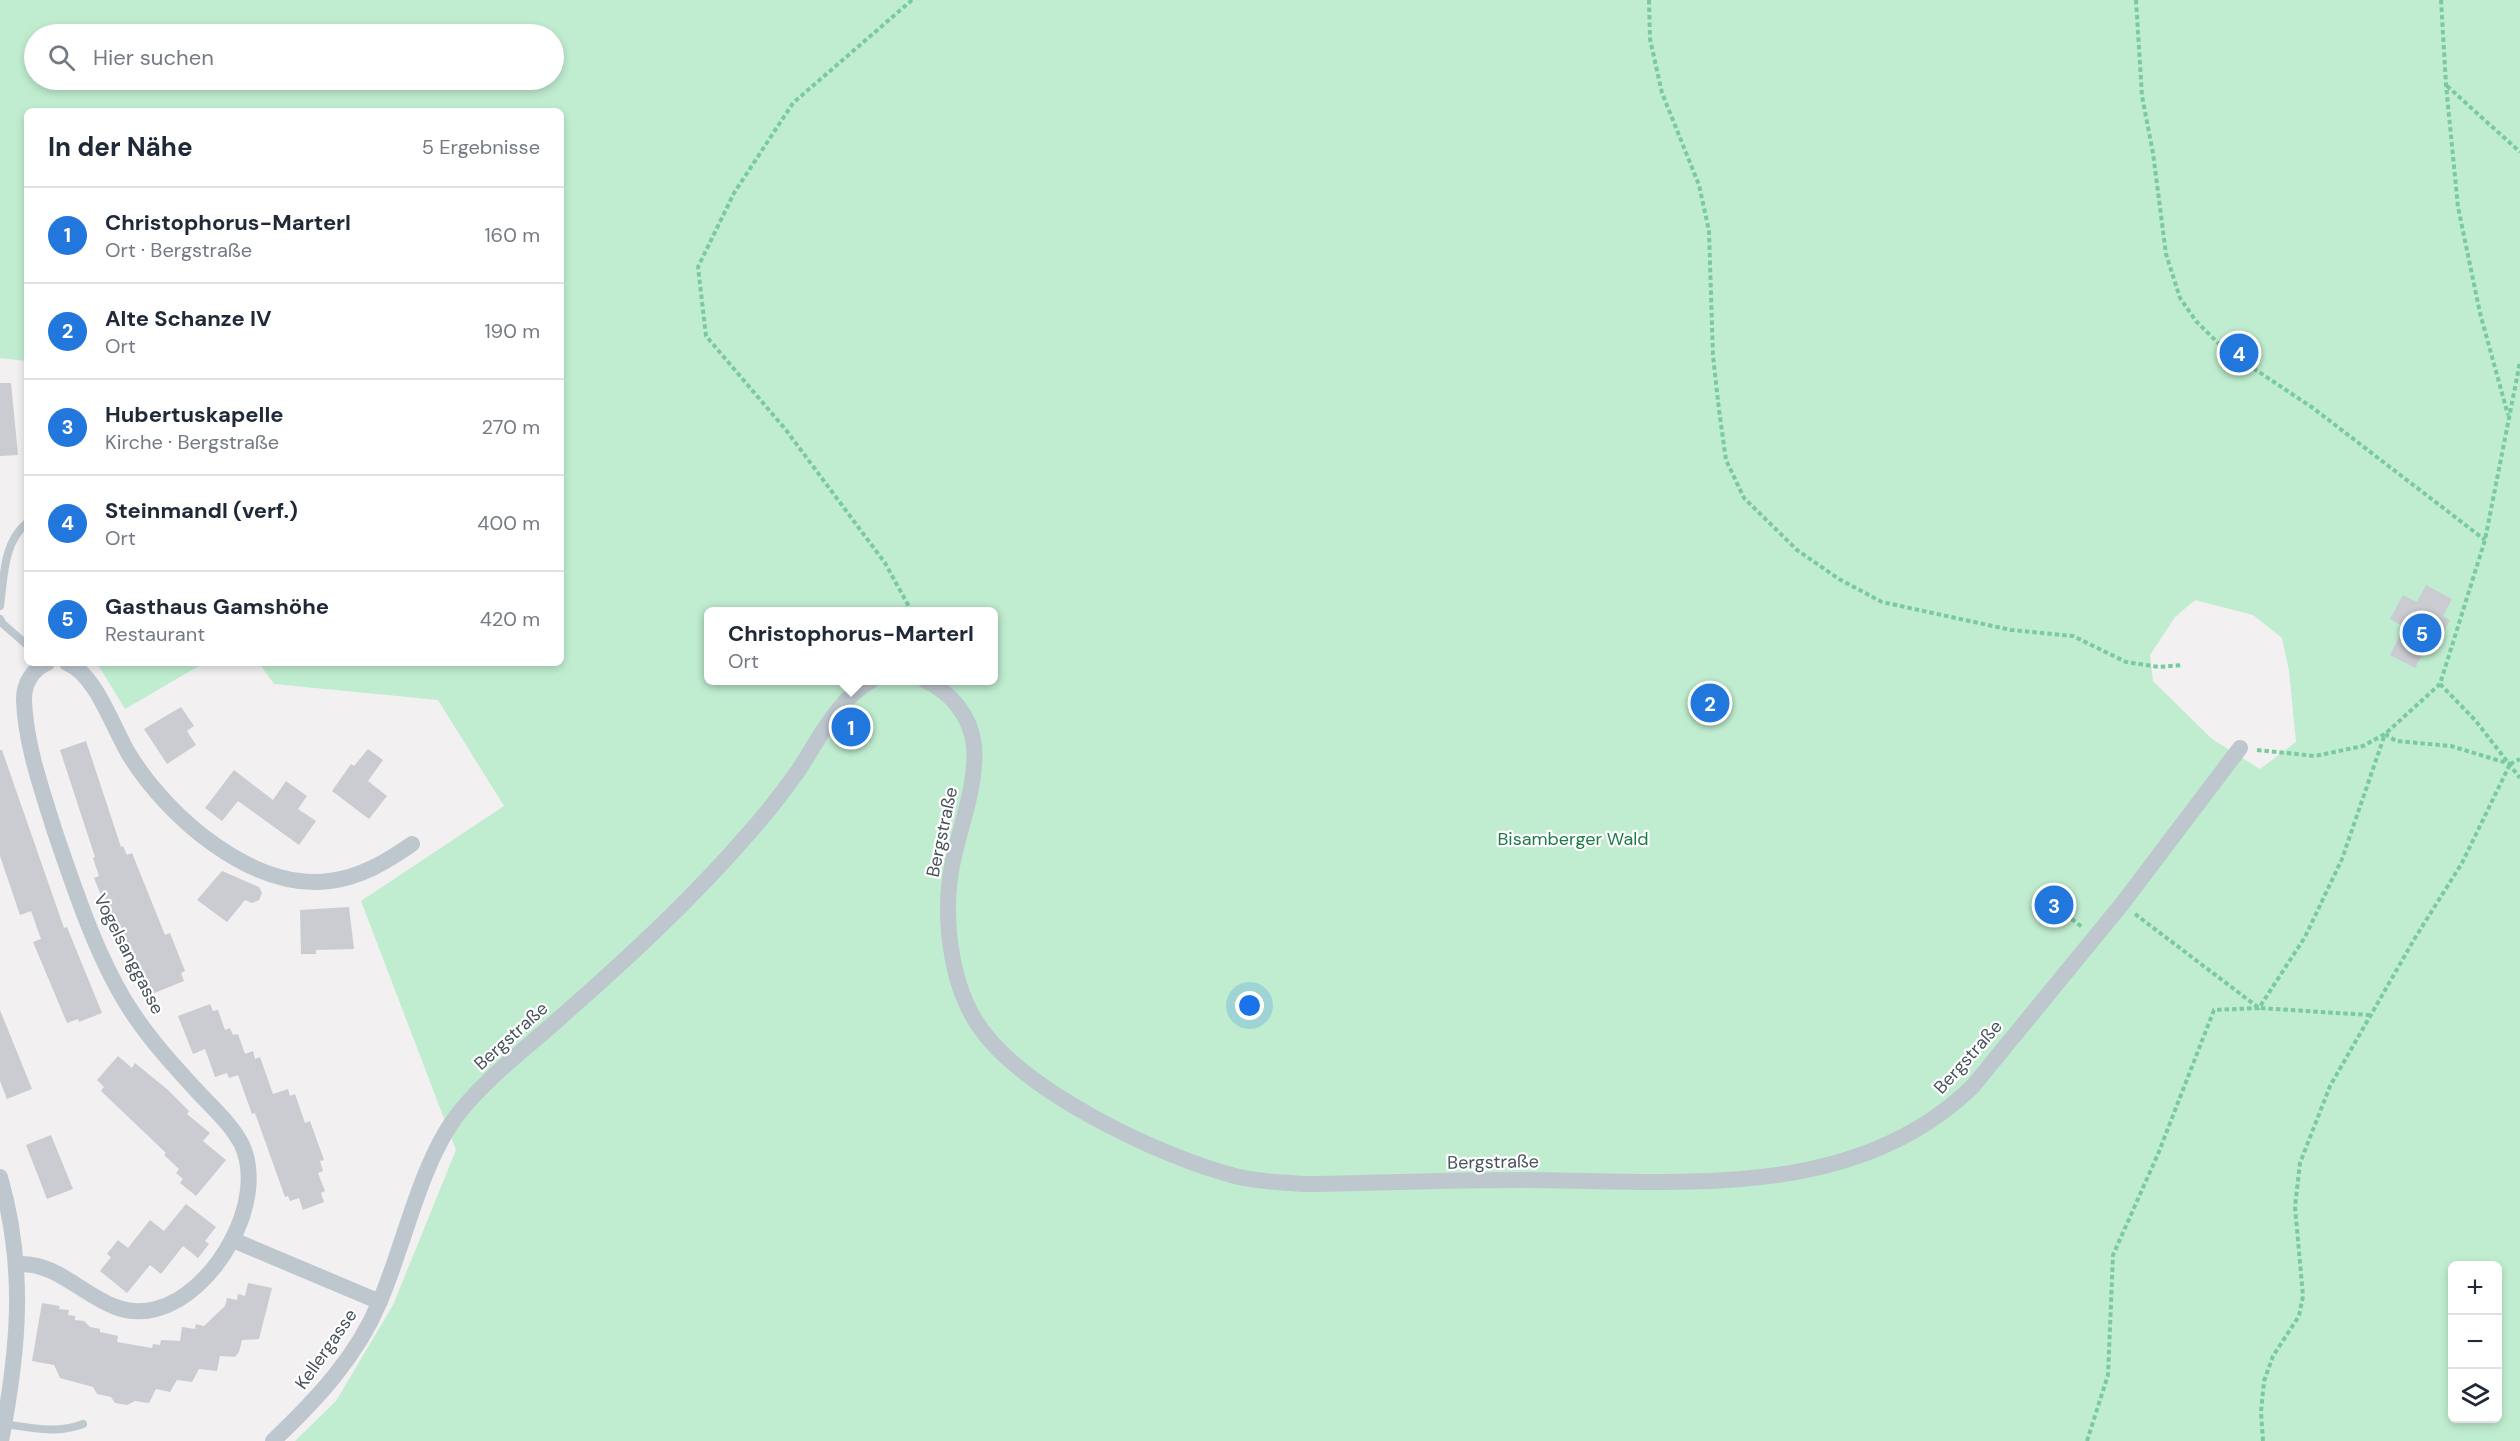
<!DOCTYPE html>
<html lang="de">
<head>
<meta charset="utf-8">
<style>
	:root { --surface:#fff; --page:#f6f6f7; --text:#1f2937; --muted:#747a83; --line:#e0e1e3; --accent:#2177db }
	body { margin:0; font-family:"DM Sans",sans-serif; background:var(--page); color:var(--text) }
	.controls { position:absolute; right:18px; bottom:18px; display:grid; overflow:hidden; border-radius:9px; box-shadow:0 3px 9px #0003 }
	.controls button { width:54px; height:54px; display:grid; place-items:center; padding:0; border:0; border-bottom:2px solid var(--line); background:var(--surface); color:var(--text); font:30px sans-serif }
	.you { position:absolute; left:1250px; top:1006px; width:21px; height:21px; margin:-15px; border:4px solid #fff; border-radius:50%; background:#1a73e8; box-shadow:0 0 0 9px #1a73e833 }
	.badge { display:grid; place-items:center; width:39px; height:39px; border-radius:50%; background:var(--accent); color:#fff; font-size:20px; font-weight:700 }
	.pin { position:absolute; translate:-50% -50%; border:3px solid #fff; box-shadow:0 2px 6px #0006 }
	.popup { position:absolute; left:704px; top:607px; width:294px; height:78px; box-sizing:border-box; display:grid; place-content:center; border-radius:9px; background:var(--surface); filter:drop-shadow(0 2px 4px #0005); font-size:20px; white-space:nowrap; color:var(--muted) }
	.popup b { font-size:22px; color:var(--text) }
	.popup::after { content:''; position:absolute; left:50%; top:100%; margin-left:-12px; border:12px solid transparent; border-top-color:var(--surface) }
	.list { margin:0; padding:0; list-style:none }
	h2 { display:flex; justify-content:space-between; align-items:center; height:78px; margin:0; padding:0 24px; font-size:26px }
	h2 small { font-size:20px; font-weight:400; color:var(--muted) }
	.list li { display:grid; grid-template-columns:39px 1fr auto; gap:18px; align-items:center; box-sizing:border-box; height:96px; padding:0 24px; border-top:2px solid var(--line) }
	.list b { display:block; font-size:22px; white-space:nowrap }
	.list p { margin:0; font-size:20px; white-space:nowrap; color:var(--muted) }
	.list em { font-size:20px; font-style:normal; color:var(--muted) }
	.icon { flex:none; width:33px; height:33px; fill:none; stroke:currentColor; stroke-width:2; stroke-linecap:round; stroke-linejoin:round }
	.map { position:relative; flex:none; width:2520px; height:1441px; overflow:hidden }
	.search { position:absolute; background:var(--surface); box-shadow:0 3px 9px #0003; left:24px; top:24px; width:540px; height:66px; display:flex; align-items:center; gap:15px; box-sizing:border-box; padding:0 21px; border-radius:33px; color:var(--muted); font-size:22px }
	.panel { position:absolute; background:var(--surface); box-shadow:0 3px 9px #0003; left:24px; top:108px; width:540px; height:558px; border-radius:9px }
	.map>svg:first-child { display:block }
	.green { fill:#c0edd0; fill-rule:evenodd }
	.building { fill:#caccd2 }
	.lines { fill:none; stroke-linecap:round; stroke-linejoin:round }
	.path { stroke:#7acaa0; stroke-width:4; stroke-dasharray:4.5 3; stroke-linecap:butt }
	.service { stroke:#bec7ce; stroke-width:8 }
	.minor { stroke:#bec7ce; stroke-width:16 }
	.labels { text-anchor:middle; stroke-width:4.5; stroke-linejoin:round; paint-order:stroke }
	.street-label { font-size:18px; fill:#48535c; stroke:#fff }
	.park-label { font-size:18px; fill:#1b7b49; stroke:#fff }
</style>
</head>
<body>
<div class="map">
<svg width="2520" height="1441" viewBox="0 0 2520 1441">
	<rect width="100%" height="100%" fill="#f2f0f0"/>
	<path class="green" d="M 0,0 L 2520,0 L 2520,1441 L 295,1441 L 336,1401 L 393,1305 L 456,1150 L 361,901 L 504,806 L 438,700 L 274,684 L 259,663 L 561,663 L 561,111 L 27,111 L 27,361 L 0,358 ZM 34,34 L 554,34 L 554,80 L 34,80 ZM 2195,600 L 2253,615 L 2282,638 L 2289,671 L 2296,742 L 2260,769 L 2212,739 L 2153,681 L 2150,655 L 2175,617 ZM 708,612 L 994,612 L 994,680 L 708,680 ZM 2452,1266 L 2498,1266 L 2498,1418 L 2452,1418 Z
		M 97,663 L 204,663 L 125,709 Z"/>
	<path class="building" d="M 0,383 L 11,383 L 18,455 L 0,456 Z
		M 2426,585 L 2452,599 L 2443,616 L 2450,620 L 2438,643 L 2431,639 L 2415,668 L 2390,655 L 2404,627 L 2390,619 L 2403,595 L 2417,602 Z
		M 181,707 L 194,726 L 187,731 L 196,745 L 167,764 L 144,729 Z
		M 86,741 L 121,847 L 123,846 L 127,855 L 132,853 L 165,935 L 170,933 L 185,971 L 181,973 L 184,981 L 147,996 L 124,940 L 120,942 L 94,878 L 99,876 L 93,858 L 95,857 L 60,750 Z
		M 368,749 L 383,760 L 368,781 L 387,796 L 369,819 L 332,791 L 351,764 L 354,766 Z
		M 0,750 L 2,750 L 64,928 L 67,927 L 102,1013 L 79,1022 L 78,1019 L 67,1023 L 33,942 L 41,939 L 31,911 L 20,915 L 0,856 Z
		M 234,770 L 273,800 L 286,781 L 307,796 L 298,809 L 316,821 L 299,845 L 238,801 L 222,821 L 205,808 Z
		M 222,871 L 259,887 L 262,893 L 259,900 L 252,903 L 245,900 L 227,922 L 197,900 Z
		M 349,907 L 354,949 L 316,950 L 316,954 L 301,954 L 300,910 Z
		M 210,1004 L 213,1011 L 218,1010 L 225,1030 L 230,1028 L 233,1035 L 238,1034 L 245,1054 L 253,1051 L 255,1059 L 260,1057 L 273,1094 L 288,1089 L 290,1096 L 295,1094 L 305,1123 L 310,1121 L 324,1160 L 320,1161 L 323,1171 L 318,1173 L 325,1191 L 321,1193 L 324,1202 L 303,1210 L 299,1198 L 290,1201 L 288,1196 L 285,1197 L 255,1113 L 252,1114 L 238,1075 L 229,1078 L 227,1073 L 215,1077 L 205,1049 L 193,1054 L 178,1016 Z
		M 0,1010 L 32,1089 L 7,1099 L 0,1081 Z
		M 118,1056 L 132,1068 L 135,1063 L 168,1090 L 189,1111 L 187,1114 L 210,1133 L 203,1141 L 226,1160 L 196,1196 L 180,1183 L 183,1179 L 176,1173 L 179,1169 L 164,1155 L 166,1153 L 101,1091 L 104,1087 L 97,1080 Z
		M 51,1135 L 73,1189 L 47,1199 L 26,1145 Z
		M 186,1204 L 216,1227 L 205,1241 L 209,1244 L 198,1258 L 183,1246 L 161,1274 L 150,1265 L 127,1293 L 100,1271 L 111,1257 L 107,1254 L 118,1240 L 128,1248 L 150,1220 L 164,1231 Z
		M 248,1283 L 272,1288 L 259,1339 L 242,1340 L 239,1352 L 235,1357 L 220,1356 L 217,1371 L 199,1369 L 192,1382 L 177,1380 L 170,1392 L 156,1389 L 149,1403 L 135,1401 L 127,1405 L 115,1403 L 111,1397 L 97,1394 L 93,1387 L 60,1378 L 54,1365 L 32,1361 L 42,1303 L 60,1306 L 59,1309 L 69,1310 L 68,1315 L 75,1316 L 75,1320 L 84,1321 L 90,1327 L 100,1329 L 100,1332 L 118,1336 L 117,1342 L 152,1348 L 153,1344 L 160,1345 L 161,1340 L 180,1341 L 182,1327 L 195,1329 L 196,1324 L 204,1326 L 225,1306 L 227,1298 L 237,1300 L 238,1294 L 245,1296 Z"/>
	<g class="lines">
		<path class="path" d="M 912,0 L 793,103 L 734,193 L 698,267 L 706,336 L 786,430 L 885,563 L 912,612
			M 1649,0 L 1650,39 L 1662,93 L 1699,185 L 1709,231 L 1713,356 L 1719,410 L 1726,460 L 1744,498 L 1797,550 L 1839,579 L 1882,602 L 2011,630 L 2073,636 L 2126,662 L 2159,667 L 2183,665
			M 2136,0 L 2142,96 L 2153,153 L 2166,254 L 2180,298 L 2196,321 L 2223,348 L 2313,408 L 2485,540
			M 2441,0 L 2446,85 L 2458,207 L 2480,313 L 2508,415
			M 2447,86 L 2520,152
			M 2440,684 L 2475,720 L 2520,778
			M 2385,734 L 2396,741 L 2451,746 L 2510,764
			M 2257,750 L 2315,756 L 2363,746 L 2385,734 L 2440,684 L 2485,540 L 2520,362
			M 2510,764 L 2520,759
			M 2054,905 L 2082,927
			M 2135,914 L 2259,1008 L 2369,1015
			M 2087,1441 L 2108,1375 L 2113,1255 L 2158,1154 L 2214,1010 L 2259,1008 L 2305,937 L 2342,859 L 2385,734
			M 2263,1441 L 2261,1412 L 2264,1381 L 2273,1356 L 2299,1316 L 2303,1296 L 2295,1207 L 2300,1163 L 2330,1086 L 2415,938 L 2462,863 L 2510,764"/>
		<path class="service" d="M 0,606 C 4,578 3,542 27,523
			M 0,619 L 3,624 L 27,645
			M 4,1424 C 32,1428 57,1434 83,1424"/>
		<path class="minor" d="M 67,663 C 97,675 113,729 130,756 C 168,817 252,891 330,881 C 361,877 386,862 412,844
			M 924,680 C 951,692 971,716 974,746 C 977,786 961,822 953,861 C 948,884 947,910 949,933 C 952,962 959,994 975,1020 C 1017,1089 1158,1156 1235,1176 C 1257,1182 1280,1182 1303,1184 C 1375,1183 1448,1180 1520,1180 C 1674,1180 1853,1204 1973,1086 L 2122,904 L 2240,748
			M 0,1177 C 26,1268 19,1349 1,1441
			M 233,1240 L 380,1302
			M 18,1264 C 70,1261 100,1324 156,1309 C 214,1294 268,1202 242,1145 C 232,1125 213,1108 198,1092 C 175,1067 151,1041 132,1012 C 98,961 75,890 55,832 C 42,790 25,743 24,699 C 24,683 33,669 47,663
			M 273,1441 C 316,1400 357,1357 380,1301 C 404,1245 420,1166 455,1118 C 484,1079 526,1049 562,1016 C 628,958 692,899 749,833 C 766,814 783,792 798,771 C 819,739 838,699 872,680"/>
	</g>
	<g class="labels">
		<g class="street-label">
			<text transform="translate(942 832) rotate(-78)" y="6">Bergstraße</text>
			<text transform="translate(129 954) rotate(63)" y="6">Vogelsanggasse</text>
			<text transform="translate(511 1036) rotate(-42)" y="6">Bergstraße</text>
			<text transform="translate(1968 1057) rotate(-48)" y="6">Bergstraße</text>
			<text transform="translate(1493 1162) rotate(-1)" y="6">Bergstraße</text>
			<text transform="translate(326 1349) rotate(-55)" y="6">Kellergasse</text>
		</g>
		<g class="park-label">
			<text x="1573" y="845">Bisamberger Wald</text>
		</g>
	</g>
</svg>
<div class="controls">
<button>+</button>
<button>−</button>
<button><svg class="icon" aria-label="layers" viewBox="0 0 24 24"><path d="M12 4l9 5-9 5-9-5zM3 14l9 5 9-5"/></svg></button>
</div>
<div class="you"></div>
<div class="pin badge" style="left:851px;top:727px">1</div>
<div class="popup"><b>Christophorus-Marterl</b>Ort</div>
<div class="pin badge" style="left:1710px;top:703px">2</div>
<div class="pin badge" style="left:2054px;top:905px">3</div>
<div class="pin badge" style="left:2239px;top:353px">4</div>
<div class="pin badge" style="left:2422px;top:633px">5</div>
<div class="search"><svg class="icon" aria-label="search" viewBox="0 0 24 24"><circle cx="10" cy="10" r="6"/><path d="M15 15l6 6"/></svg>Hier suchen</div>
<section class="panel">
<h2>In der Nähe<small>5 Ergebnisse</small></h2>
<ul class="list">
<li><span class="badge">1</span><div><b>Christophorus-Marterl</b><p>Ort · Bergstraße</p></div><em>160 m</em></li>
<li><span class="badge">2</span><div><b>Alte Schanze IV</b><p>Ort</p></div><em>190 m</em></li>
<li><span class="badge">3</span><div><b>Hubertuskapelle</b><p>Kirche · Bergstraße</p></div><em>270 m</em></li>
<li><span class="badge">4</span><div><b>Steinmandl (verf.)</b><p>Ort</p></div><em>400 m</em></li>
<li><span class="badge">5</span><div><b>Gasthaus Gamshöhe</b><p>Restaurant</p></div><em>420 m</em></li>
</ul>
</section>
</div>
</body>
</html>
